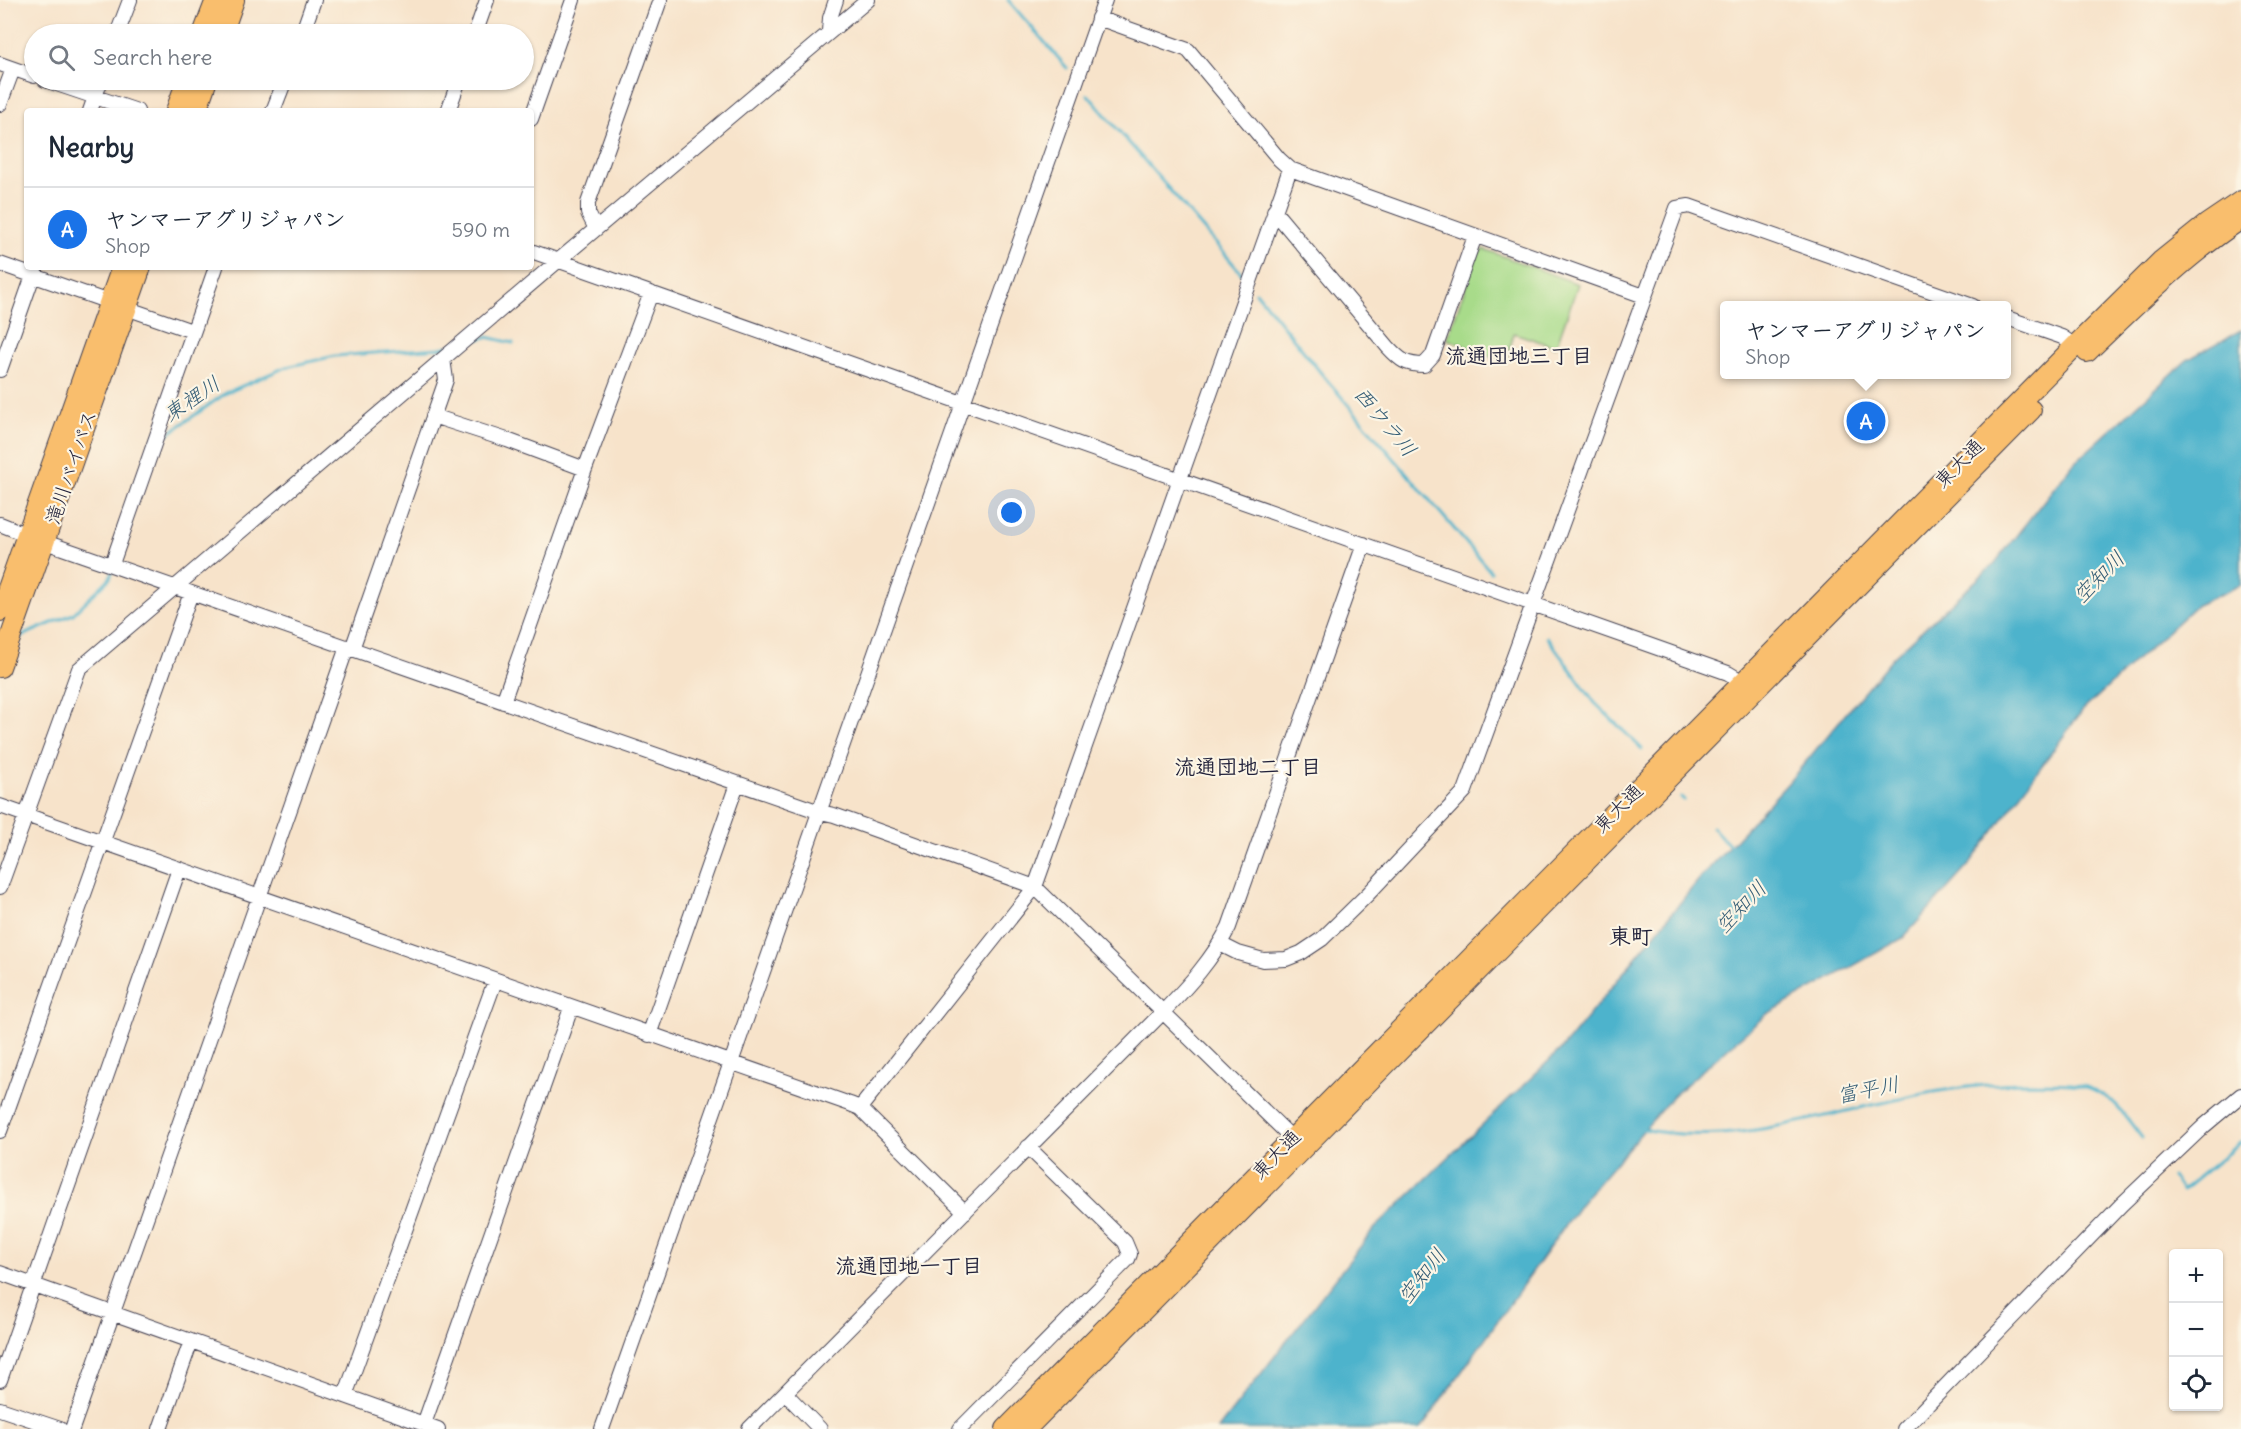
<!DOCTYPE html>
<html lang="en">
<head>
<meta charset="utf-8">
<style>
	:root { --surface:#fff; --page:#f2f2f3; --text:#1f2937; --muted:#747a83; --line:#e0e1e3; --accent:#1a73e8 }
	body { margin:0; font-family:Delius,"Klee One",sans-serif; background:var(--page); color:var(--text) }
	.controls { position:absolute; right:18px; bottom:18px; display:grid; overflow:hidden; border-radius:6px; box-shadow:0 2px 4px #0004 }
	.controls button { width:54px; height:54px; display:grid; place-items:center; padding:0; border:0; border-bottom:2px solid var(--line); background:var(--surface); color:var(--text); font:30px sans-serif }
	.you { position:absolute; left:1012px; top:513px; width:21px; height:21px; margin:-15px; border:4px solid #fff; border-radius:50%; background:#1a73e8; box-shadow:0 0 0 9px #1a73e833 }
	.badge { display:grid; place-items:center; width:39px; height:39px; border-radius:50%; background:var(--accent); color:#fff; font-size:20px; font-weight:700 }
	.pin { position:absolute; translate:-50% -50%; border:3px solid #fff; box-shadow:0 2px 6px #0006 }
	.popup { position:absolute; left:1720px; top:301px; width:291px; height:78px; box-sizing:border-box; display:grid; place-content:center; border-radius:6px; background:var(--surface); filter:drop-shadow(0 2px 4px #0005); font-size:20px; white-space:nowrap; color:var(--muted) }
	.popup b { font-size:22px; color:var(--text) }
	.popup::after { content:''; position:absolute; left:50%; top:100%; margin-left:-12px; border:12px solid transparent; border-top-color:var(--surface) }
	.list { margin:0; padding:0; list-style:none }
	h2 { display:flex; justify-content:space-between; align-items:center; height:78px; margin:0; padding:0 24px; font-size:26px }
	h2 small { font-size:20px; font-weight:400; color:var(--muted) }
	.list li { display:grid; grid-template-columns:39px 1fr auto; gap:18px; align-items:center; box-sizing:border-box; height:84px; padding:0 24px; border-top:2px solid var(--line) }
	.list b { display:block; font-size:22px; white-space:nowrap }
	.list p { margin:0; font-size:20px; white-space:nowrap; color:var(--muted) }
	.list em { font-size:20px; font-style:normal; color:var(--muted) }
	.icon { flex:none; width:33px; height:33px; fill:none; stroke:currentColor; stroke-width:2; stroke-linecap:round; stroke-linejoin:round }
	.map { position:relative; flex:none; width:2241px; height:1429px; overflow:hidden }
	.search { position:absolute; background:var(--surface); box-shadow:0 2px 4px #0004; left:24px; top:24px; width:510px; height:66px; display:flex; align-items:center; gap:15px; box-sizing:border-box; padding:0 21px; border-radius:33px; color:var(--muted); font-size:22px }
	.panel { position:absolute; background:var(--surface); box-shadow:0 2px 4px #0004; left:24px; top:108px; width:510px; height:162px; border-radius:6px }
	.map>svg:first-child { display:block }
	.green { fill:#a8db8a; stroke:#657e62; stroke-width:1.5 }
	.water { fill:#4db3cc; stroke:#386a84; stroke-width:1.5 }
	.lines { fill:none; stroke-linecap:round; stroke-linejoin:round }
	.stream { stroke:#4db3cc; stroke-width:3 }
	.minor-casing { stroke:#423f50; stroke-width:16 }
	.highway-casing { stroke:#423f50; stroke-width:22 }
	.minor { stroke:#fff; stroke-width:14 }
	.highway { stroke:#f9be6d; stroke-width:20 }
	.labels { text-anchor:middle; stroke-width:4.5; stroke-linejoin:round; paint-order:stroke }
	.street-label { font-size:20px; fill:#22223b; stroke:#fcf5e5 }
	.neighbourhood-label { font-size:21px; font-weight:bold; fill:#22223b; stroke:#fcf5e5 }
	.water-label { font-size:21px; font-style:italic; fill:#335c75; stroke:#fcf5e5 }
	.quarter-label { font-size:22px; font-weight:bold; fill:#22223b; stroke:#fcf5e5 }
</style>
</head>
<body>
<div class="map">
<svg width="2241" height="1429" viewBox="0 0 2241 1429">
	<rect width="100%" height="100%" fill="#fcf5e5"/>
	<filter id="ink" filterUnits="userSpaceOnUse"><feTurbulence type="fractalNoise" baseFrequency=".0167" numOctaves="2"/><feDisplacementMap in="SourceGraphic" scale="12" xChannelSelector="R" yChannelSelector="G"/><feConvolveMatrix kernelMatrix="1 2 1 2 8 2 1 2 1" color-interpolation-filters="sRGB"/></filter>
	<filter id="wash" filterUnits="userSpaceOnUse"><feTurbulence type="fractalNoise" baseFrequency=".008" numOctaves="4" result="noise"/><feDisplacementMap in="SourceGraphic" scale="24" xChannelSelector="R" yChannelSelector="G"/><feGaussianBlur stdDeviation="1.35" result="paint"/><feColorMatrix in="noise" values="0 0 0 0 0 0 0 0 0 0 0 0 0 0 0 0 0 1.4 0 .05"/><feComposite in="paint" operator="in"/></filter>
	<g filter="url(#wash)">
		<rect width="100%" height="100%" fill="#f7e3ca"/>
		<path class="green" d="M 1484,249 L 1578,284 L 1556,347 L 1514,333 L 1506,363 L 1447,339 L 1477,254 Z"/>
		<path class="water" d="M 2241,330 L 2241,585 L 2195,606 L 2082,711 L 1968,866 L 1903,938 L 1767,1014 L 1673,1096 L 1581,1203 L 1421,1429 L 1218,1429 L 1374,1229 L 1563,1047 L 1701,877 L 1788,783 L 1893,657 L 1994,564 L 2072,465 L 2187,360 Z"/>
		<g class="lines">
			<path class="stream" d="M 1008,0 L 1067,68
				M 1088,95 L 1242,274
				M 1256,292 L 1321,373 L 1491,572
				M 474,340 L 487,337 L 513,343
				M 161,439 L 226,393 L 286,367 L 335,356 L 439,348 L 450,346
				M 1547,637 L 1595,703 L 1642,749
				M 17,638 L 73,614 L 110,578 L 113,569
				M 1681,797 L 1684,800
				M 1712,827 L 1731,847
				M 1643,1129 C 1726,1147 1810,1118 1891,1101 C 1937,1090 1984,1083 2031,1083 C 2052,1084 2075,1081 2094,1090 C 2116,1100 2128,1120 2142,1138
				M 2172,1176 L 2182,1191 L 2241,1142"/>
		</g>
	</g>
	<g filter="url(#ink)">
		<g class="lines">
			<defs>
				<path id="minor" d="M 1098,18 L 1188,50 L 1279,159 L 1290,169 L 1644,296
					M 829,31 L 830,18 L 836,0
					M 117,34 L 130,0
					M 302,34 L 314,0
					M 475,34 L 487,0
					M 0,64 L 34,76
					M 45,80 L 137,111
					M 0,104 L 13,69
					M 90,111 L 101,80
					M 273,111 L 285,80
					M 448,111 L 459,80
					M 531,119 L 573,0
					M 1274,211 L 1388,347 C 1400,360 1406,365 1424,365 L 1433,355 L 1475,236
					M 596,229 L 588,213 L 588,203 L 660,0
					M 531,251 L 1649,645 L 1728,673 L 1748,685
					M 0,264 L 192,331
					M 2007,318 L 2062,337 L 2082,351
					M 0,370 L 36,267
					M 433,416 L 507,440 L 585,469
					M 0,524 L 45,542 L 820,812 L 834,815 L 1035,887 L 1299,1145
					M 112,564 L 216,267
					M 352,649 L 446,380 L 443,359
					M 503,702 L 585,469 L 651,293
					M 0,806 L 850,1104 L 860,1108 L 965,1212
					M 0,887 L 79,669 L 559,260 L 868,0
					M 1220,944 L 1238,953 L 1263,960 L 1286,959 L 1301,953 L 1322,939 L 1368,894 L 1465,791 L 1677,208 L 1689,206 L 1973,306
					M 649,1035 L 737,784
					M 860,1108 L 1035,887 L 1290,169
					M 0,1131 L 191,593
					M 0,1273 L 438,1429
					M 0,1380 L 179,869
					M 785,1393 L 820,1429
					M 345,1396 L 495,981
					M 0,1409 L 60,1429
					M 424,1424 L 571,1008
					M 72,1429 L 347,647
					M 160,1429 L 191,1341
					M 602,1429 L 1105,0
					M 749,1429 L 1163,1012 C 1189,985 1212,960 1229,927 L 1364,544
					M 960,1429 L 1128,1259 L 1130,1254 L 1125,1242 L 1028,1147
					M 1904,1429 L 2122,1204 L 2204,1126 L 2241,1095"/>
				<path id="highway" d="M 203,34 L 216,0
					M 222,34 L 234,0
					M 176,111 L 187,80
					M 196,111 L 207,80
					M 2087,352 C 2136,305 2184,257 2241,219
					M 0,611 L 122,267
					M 0,667 L 141,267
					M 1006,1429 L 2076,345 L 2161,261 L 2207,224 L 2241,201
					M 1026,1429 L 2031,410"/>
			</defs>
			<use href="#minor" class="minor-casing"/>
			<use href="#highway" class="highway-casing"/>
			<use href="#minor" class="minor"/>
			<use href="#highway" class="highway"/>
		</g>
	</g>
	<g class="labels">
		<g class="street-label">
			<text transform="translate(1959 463) rotate(-45)" y="7">東大通</text>
			<text transform="translate(71 467) rotate(-71)" y="7">滝川バイパス</text>
			<text transform="translate(1618 808) rotate(-45)" y="7">東大通</text>
			<text transform="translate(1276 1154) rotate(-46)" y="7">東大通</text>
		</g>
		<g class="neighbourhood-label">
			<text x="1519" y="363">流通団地三丁目</text>
			<text x="1248" y="774">流通団地二丁目</text>
			<text x="909" y="1273">流通団地一丁目</text>
		</g>
		<g class="water-label">
			<text transform="translate(192 399) rotate(-34)" y="7">東裡川</text>
			<text transform="translate(1385 422) rotate(50)" y="7">西ウラ川</text>
			<text transform="translate(2099 577) rotate(-45)" y="7">空知川</text>
			<text transform="translate(1741 907) rotate(-46)" y="7">空知川</text>
			<text transform="translate(1868 1090) rotate(-11)" y="7">富平川</text>
			<text transform="translate(1422 1276) rotate(-52)" y="7">空知川</text>
		</g>
		<g class="quarter-label">
			<text x="1631" y="944">東町</text>
		</g>
	</g>
</svg>
<div class="controls">
<button>+</button>
<button>−</button>
<button><svg class="icon" aria-label="locate" viewBox="0 0 24 24"><circle cx="12" cy="12" r="6"/><path d="M12 2v4M12 18v4M2 12h4M18 12h4"/></svg></button>
</div>
<div class="you"></div>
<div class="pin badge" style="left:1866px;top:421px">A</div>
<div class="popup"><b>ヤンマーアグリジャパン</b>Shop</div>
<div class="search"><svg class="icon" aria-label="search" viewBox="0 0 24 24"><circle cx="10" cy="10" r="6"/><path d="M15 15l6 6"/></svg>Search here</div>
<section class="panel">
<h2>Nearby<small></small></h2>
<ul class="list">
<li><span class="badge">A</span><div><b>ヤンマーアグリジャパン</b><p>Shop</p></div><em>590 m</em></li>
</ul>
</section>
</div>
</body>
</html>
